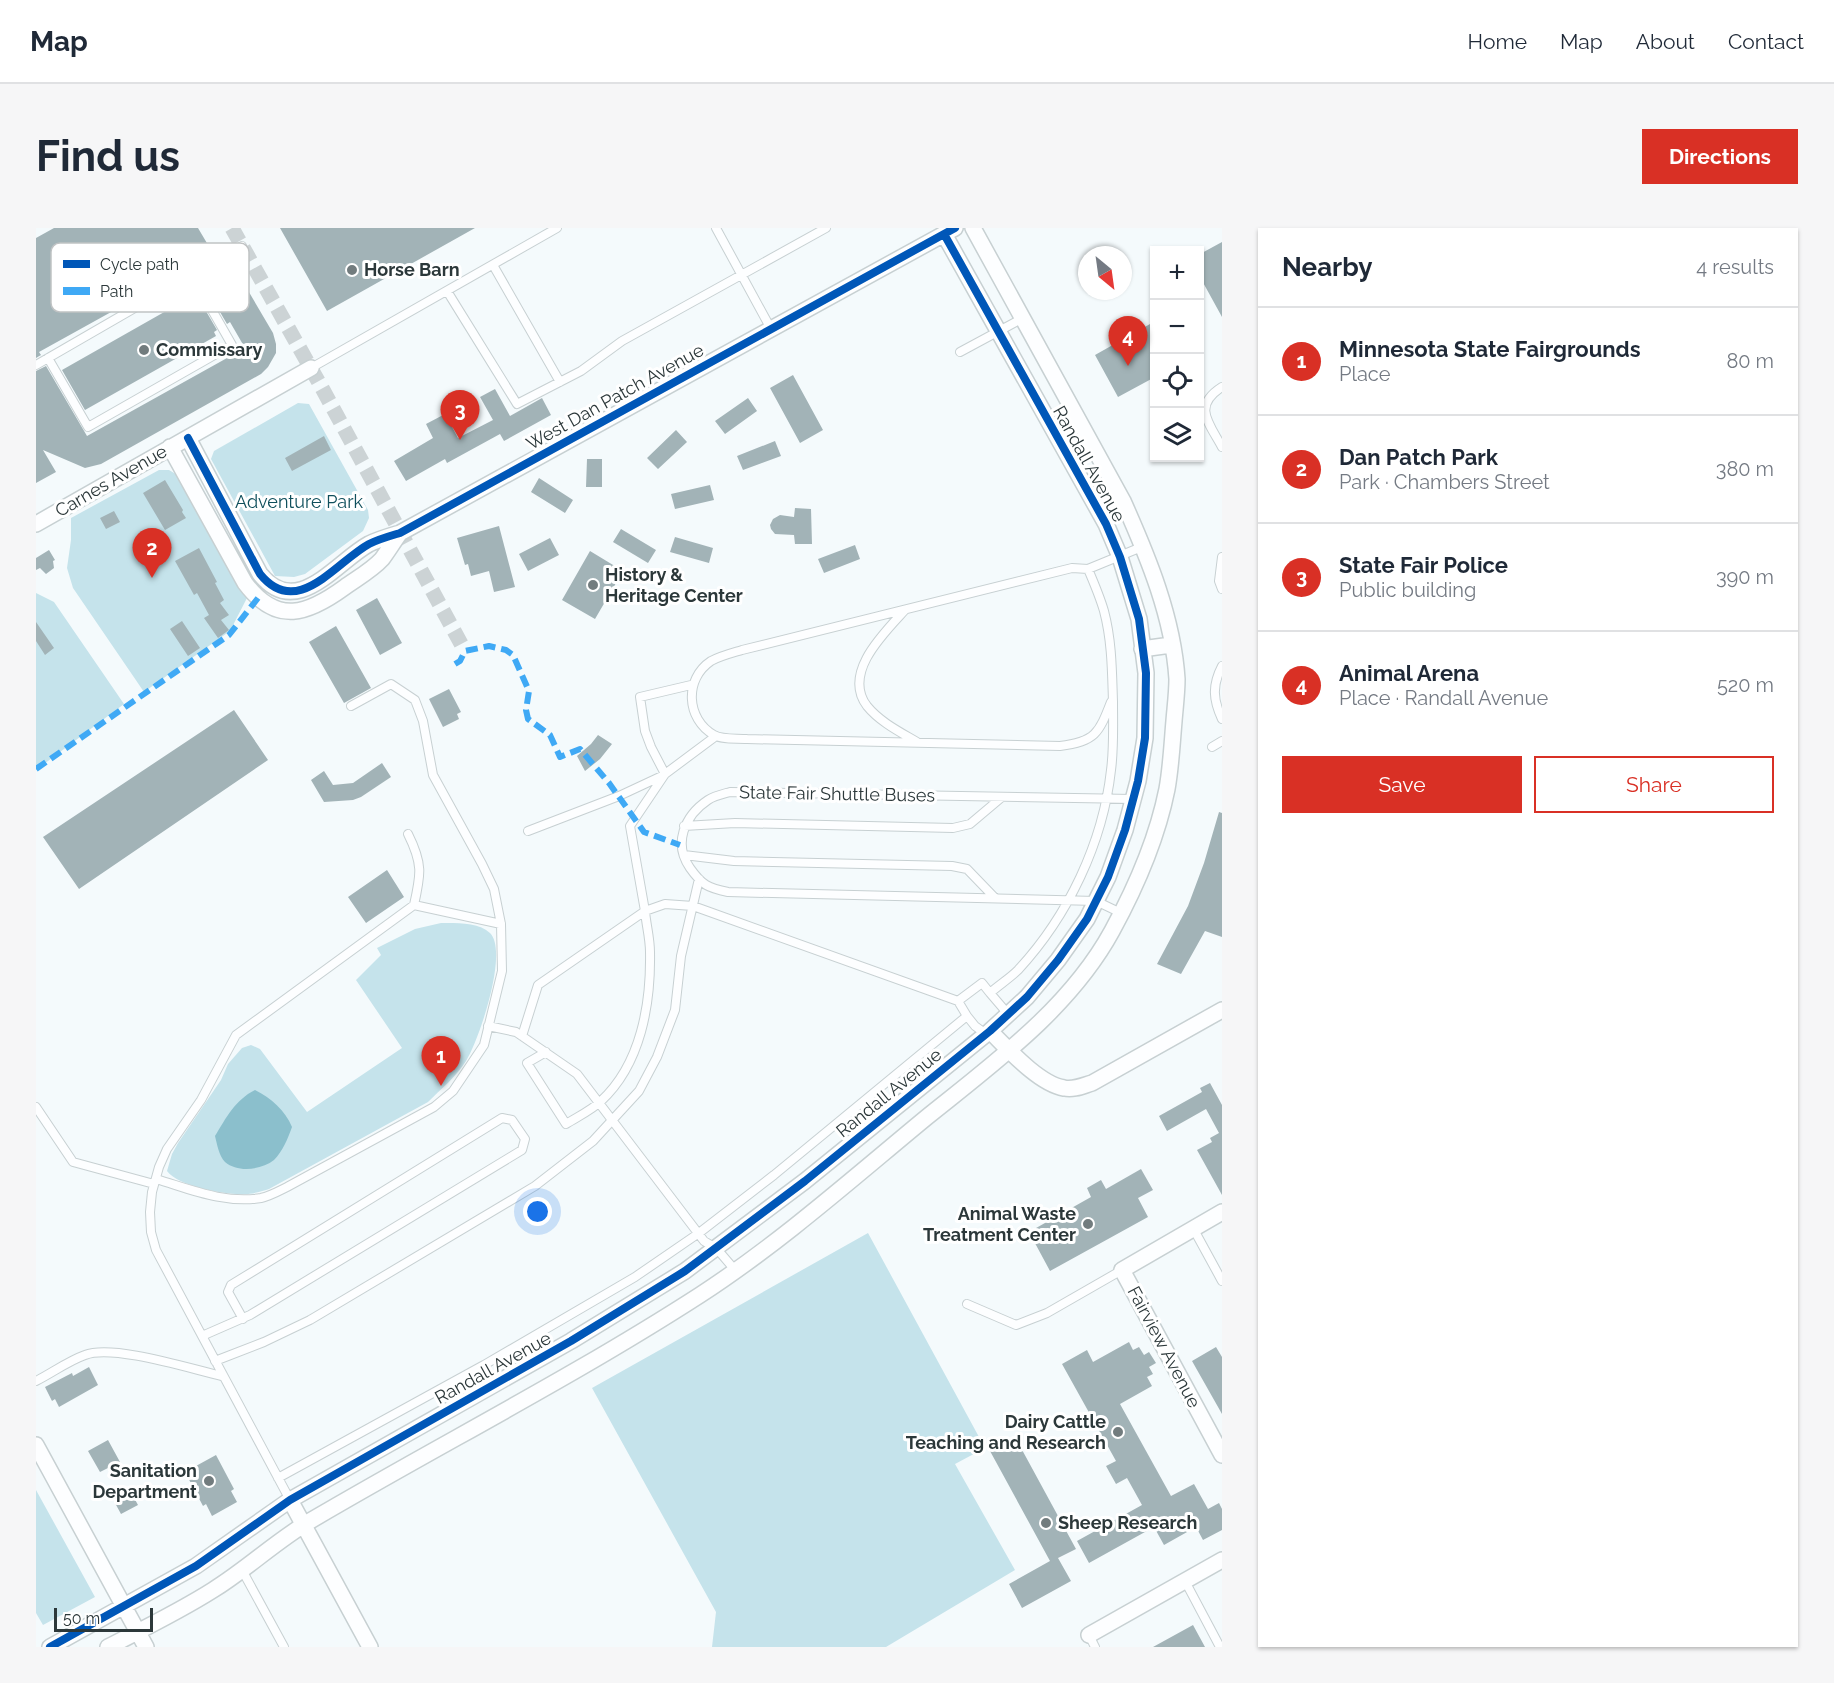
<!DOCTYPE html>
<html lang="en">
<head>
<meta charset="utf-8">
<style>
	:root { --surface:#fff; --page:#f6f6f7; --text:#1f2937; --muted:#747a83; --line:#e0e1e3; --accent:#d93025 }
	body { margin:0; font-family:Raleway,sans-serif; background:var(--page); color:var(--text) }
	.controls { position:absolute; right:18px; top:18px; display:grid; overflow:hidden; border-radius:0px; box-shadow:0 2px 4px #0004 }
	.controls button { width:54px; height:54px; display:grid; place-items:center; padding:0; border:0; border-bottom:2px solid var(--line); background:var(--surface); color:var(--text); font:30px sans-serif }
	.compass { position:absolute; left:1042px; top:18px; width:54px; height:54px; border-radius:50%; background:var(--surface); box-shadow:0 2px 4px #0004; rotate:151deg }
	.scale { position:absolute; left:18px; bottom:15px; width:99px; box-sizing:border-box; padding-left:6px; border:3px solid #2c383a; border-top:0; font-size:16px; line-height:21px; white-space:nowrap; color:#2c383a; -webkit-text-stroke:4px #fff; paint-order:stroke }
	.you { position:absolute; left:502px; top:984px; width:21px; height:21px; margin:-15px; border:4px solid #fff; border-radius:50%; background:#1a73e8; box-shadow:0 0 0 9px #1a73e833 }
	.badge { display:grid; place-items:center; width:39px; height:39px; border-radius:50%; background:var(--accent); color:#fff; font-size:20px; font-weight:700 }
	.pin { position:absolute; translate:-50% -50px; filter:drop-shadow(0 2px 3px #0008) }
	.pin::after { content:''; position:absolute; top:32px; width:21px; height:18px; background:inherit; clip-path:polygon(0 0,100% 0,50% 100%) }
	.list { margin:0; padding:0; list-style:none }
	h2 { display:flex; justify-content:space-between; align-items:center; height:78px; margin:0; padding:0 24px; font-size:26px }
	h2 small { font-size:20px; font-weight:400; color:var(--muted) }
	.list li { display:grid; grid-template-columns:39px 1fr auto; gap:18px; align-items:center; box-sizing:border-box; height:108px; padding:0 24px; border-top:2px solid var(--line) }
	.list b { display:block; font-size:22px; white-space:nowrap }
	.list p { margin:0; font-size:20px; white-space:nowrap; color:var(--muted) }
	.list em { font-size:20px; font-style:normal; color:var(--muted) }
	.actions { display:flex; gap:12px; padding:18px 24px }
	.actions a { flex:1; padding:14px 0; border:2px solid var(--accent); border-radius:0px; text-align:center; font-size:21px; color:var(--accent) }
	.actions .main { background:var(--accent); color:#fff }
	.icon { flex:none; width:33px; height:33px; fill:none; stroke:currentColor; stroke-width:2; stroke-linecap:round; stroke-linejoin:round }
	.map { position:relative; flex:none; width:1186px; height:1419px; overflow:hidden; border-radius:0px }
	header { display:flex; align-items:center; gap:36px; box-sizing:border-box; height:84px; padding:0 30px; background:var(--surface); border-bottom:2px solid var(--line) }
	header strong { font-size:28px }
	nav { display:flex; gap:33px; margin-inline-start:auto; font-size:21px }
	.intro { display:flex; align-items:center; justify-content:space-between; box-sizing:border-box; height:144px; padding:0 36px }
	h1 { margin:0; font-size:42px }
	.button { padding:15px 27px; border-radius:0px; background:var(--accent); color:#fff; font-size:21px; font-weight:700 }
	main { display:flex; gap:36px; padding:0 36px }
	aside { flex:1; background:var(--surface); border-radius:0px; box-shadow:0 2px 4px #0004 }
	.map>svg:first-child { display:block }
	.green { fill:#c5e3eb }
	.water { fill:#8bbfcc }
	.building { fill:#a2b3b7 }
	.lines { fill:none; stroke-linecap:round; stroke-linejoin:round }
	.minor-tunnel { stroke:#ccd3d5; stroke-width:15; stroke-dasharray:15 8; stroke-linecap:butt }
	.service-casing { stroke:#c7d0d2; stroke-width:10 }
	.minor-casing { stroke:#c7d0d2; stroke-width:18 }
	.service { stroke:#fdfeff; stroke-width:8 }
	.minor { stroke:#fdfeff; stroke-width:15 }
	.quiet { stroke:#3fa9f5; stroke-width:6; stroke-dasharray:12 6; stroke-linecap:butt }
	.cycleway-casing { stroke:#fff; stroke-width:11 }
	.cycleway { stroke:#0057b8; stroke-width:8 }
	.poi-dot { fill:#727c7e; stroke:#fff; stroke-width:2 }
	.labels { text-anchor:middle; stroke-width:6; stroke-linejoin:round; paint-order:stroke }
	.poi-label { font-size:18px; font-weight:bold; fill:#2c383a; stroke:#fff; text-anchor:start }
	.street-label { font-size:18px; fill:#2c383a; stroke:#fff }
	.park-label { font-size:18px; fill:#0f4f5c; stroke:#fff }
	.key { fill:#fff; stroke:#c0c3c4; stroke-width:1.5 }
	.key-label { font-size:16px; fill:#2c383a }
</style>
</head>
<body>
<header>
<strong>Map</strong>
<nav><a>Home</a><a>Map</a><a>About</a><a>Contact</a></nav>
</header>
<div class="intro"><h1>Find us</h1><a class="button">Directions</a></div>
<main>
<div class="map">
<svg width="1186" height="1419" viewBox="0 0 1186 1419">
	<rect width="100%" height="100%" fill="#f4fafc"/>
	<path class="green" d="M 262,175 L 273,176 L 332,282 L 333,290 L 327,303 L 269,346 L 258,349 L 239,348 L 175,231 L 178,223 Z
		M 123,242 L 133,242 L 143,248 L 211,370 L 194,403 L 108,464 L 37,360 L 31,340 L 35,312 L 35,290 Z
		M 0,365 L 18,374 L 88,476 L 0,542 Z
		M 405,695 C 419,695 443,694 454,705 C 473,724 443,812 430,833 C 420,849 405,861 392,874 L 233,961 C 223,964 214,967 204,966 C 186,966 142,958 131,943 L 136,926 L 142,915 L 185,852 L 192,836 L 206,820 L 215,817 L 224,821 L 271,884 L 366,820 L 320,752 L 345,727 L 341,720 L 379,701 Z
		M 832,1005 L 949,1220 L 919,1236 L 979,1342 L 850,1419 L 676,1419 L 680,1384 L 556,1160 Z
		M 0,1262 L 59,1369 L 7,1397 L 0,1385 Z"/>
	<path class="water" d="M 219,862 C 235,870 249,882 256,899 C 252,910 247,923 238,932 C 225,942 202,945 189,934 C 183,928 181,916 179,908 C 190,890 199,872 219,862 Z"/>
	<path class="building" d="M 18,0 L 162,0 L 178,27 L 3,124 L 5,127 L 0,130 L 0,10 Z
		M 244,0 L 439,0 L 291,83 Z
		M 1186,14 L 1186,89 L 1164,49 L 1164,26 Z
		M 197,37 L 237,105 L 240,116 L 240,125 L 232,139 L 225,146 L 65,236 L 49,240 L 7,222 L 20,244 L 0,255 L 0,143 L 10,138 L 51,208 L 209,120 L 194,94 L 191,96 L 170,60 L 174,58 L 168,47 L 183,38 L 186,43 Z
		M 160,66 L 181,102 L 178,104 L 180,108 L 49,182 L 26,142 Z
		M 1114,96 L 1119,105 L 1119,149 L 1082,169 L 1059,127 Z
		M 757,147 L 787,202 L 764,215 L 734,160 Z
		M 459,161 L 474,188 L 506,170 L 515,187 L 468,213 L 464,206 L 411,235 L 409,231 L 370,253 L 358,233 L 397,210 L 390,196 L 409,186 L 422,210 L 457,192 L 444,169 Z
		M 712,170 L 721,183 L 689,206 L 679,193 Z
		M 640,202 L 651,214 L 622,241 L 611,230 Z
		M 288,208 L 295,222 L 256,243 L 249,230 Z
		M 739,213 L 745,228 L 707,242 L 701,228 Z
		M 551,231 L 566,231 L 566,259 L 550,259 Z
		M 503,250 L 537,272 L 529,285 L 495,264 Z
		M 129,252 L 147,282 L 146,284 L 150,290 L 129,302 L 107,265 Z
		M 674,257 L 678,272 L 639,281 L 635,266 Z
		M 759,280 L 775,281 L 776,316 L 759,316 L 758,307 L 739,306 L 735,301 L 734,297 L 737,291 L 744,287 L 758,289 Z
		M 78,283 L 84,294 L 70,301 L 64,290 Z
		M 463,298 L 479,359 L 458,364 L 453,343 L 435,348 L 432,336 L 429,337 L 421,310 Z
		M 585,301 L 620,322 L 612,335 L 577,314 Z
		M 639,309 L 677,320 L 673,335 L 634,324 Z
		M 514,310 L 523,327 L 492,343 L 483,326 Z
		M 819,317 L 824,331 L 788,345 L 782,331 Z
		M 163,320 L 181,354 L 179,355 L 188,372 L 184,375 L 193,387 L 185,392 L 193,402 L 182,410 L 168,390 L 173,387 L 161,365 L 158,367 L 139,333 Z
		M 13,322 L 19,332 L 17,333 L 18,340 L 10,346 L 4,340 L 0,342 L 0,330 Z
		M 554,323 L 587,343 L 559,391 L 526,372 Z
		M 341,370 L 366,415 L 344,427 L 320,382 Z
		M 146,393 L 164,420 L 152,428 L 134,401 Z
		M 0,394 L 18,420 L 9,427 L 0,413 Z
		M 300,398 L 335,460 L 308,475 L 273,414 Z
		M 413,461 L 425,484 L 421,486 L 423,491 L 407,499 L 393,471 Z
		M 198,482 L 232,532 L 43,661 L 7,609 Z
		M 562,507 L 576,516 L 564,531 L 549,543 L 541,528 L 555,516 Z
		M 346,535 L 355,549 L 325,569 L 317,572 L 288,574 L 275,552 L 288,543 L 297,557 L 317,555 Z
		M 1183,584 L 1186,585 L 1186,709 L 1169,703 L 1145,746 L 1121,736 L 1152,678 L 1168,635 Z
		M 351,642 L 368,669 L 330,695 L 312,669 Z
		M 1174,855 L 1186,877 L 1186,967 L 1161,922 L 1176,914 L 1174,910 L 1183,905 L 1170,881 L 1131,903 L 1123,888 L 1166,864 L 1164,860 Z
		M 1105,941 L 1117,962 L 1102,970 L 1112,989 L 1014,1043 L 993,1004 L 1055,969 L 1051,960 L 1065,952 L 1070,961 Z
		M 1093,1114 L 1097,1122 L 1103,1119 L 1108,1127 L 1113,1124 L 1120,1135 L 1113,1139 L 1117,1146 L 1111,1149 L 1116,1158 L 1084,1176 L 1135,1268 L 1158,1256 L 1172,1281 L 1183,1275 L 1186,1281 L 1186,1302 L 1167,1312 L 1160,1299 L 1128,1317 L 1118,1299 L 1053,1335 L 1041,1313 L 1106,1277 L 1091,1250 L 1080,1256 L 1070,1238 L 1080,1233 L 1026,1136 L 1051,1122 L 1057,1134 Z
		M 1180,1119 L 1186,1129 L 1186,1186 L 1156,1133 Z
		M 53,1139 L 62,1157 L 23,1179 L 19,1171 L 16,1173 L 9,1159 L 36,1145 L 37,1148 Z
		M 979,1209 L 1040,1321 L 1022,1330 L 1035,1353 L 986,1380 L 973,1356 L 1014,1333 L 954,1223 Z
		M 72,1212 L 84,1234 L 64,1244 L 52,1223 Z
		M 180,1227 L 198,1261 L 195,1263 L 201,1274 L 176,1288 L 170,1276 L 167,1278 L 149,1244 Z
		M 96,1266 L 102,1277 L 85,1286 L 79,1275 Z
		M 1157,1397 L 1169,1419 L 1117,1419 Z"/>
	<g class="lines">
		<path class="minor-tunnel" d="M 196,0 L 286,160 L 429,423"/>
		<defs>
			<path id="service" d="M 680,0 L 735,101
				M 457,37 L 524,154
				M 411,63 L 481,176 L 545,143 L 586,113 L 790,0
				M 924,124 L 987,90
				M 12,130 L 52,199 L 196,117 L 156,47
				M 0,137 L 206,18
				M 275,140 L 521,0
				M 1186,159 C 1156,178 1173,195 1186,219
				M 1186,329 L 1183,353 L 1186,361
				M 869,382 C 848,405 806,445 831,478 C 844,494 864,504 881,514
				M 1186,438 C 1176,457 1177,472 1186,491
				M 655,457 L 604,469 L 609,503 L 615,519 L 629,546 L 680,508
				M 1075,474 C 1063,505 1059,514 1024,518 L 711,511 C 701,510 686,512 678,507 C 650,491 648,451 675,433 C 684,428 696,425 706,422 L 1036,340 L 1052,341 L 1108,318
				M 1176,519 L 1186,513
				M 629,546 L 594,598 L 609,683 L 629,676 L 657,678 L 922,773
				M 648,598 L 699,595 L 917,600 L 934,596 L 966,569
				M 492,603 L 583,568 L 628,547
				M 648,627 L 698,633 L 916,638 L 931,641 L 959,670
				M 378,677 L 465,696
				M 1085,685 L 1060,673 L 692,664 C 672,660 666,657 654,640 C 637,616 648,588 672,572 C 678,568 687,566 694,564 L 1097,571
				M 954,765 L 972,786
				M 931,788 L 939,798 L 950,806
				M 452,798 L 480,804 L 541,846 L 668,1013 L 681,1021 L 699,1042
				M 486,808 L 502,757 L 609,683 C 610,696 614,710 614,724 C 615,776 605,836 565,873 C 556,882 541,889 530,896 L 491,835 L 510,824
				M 0,879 L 37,934 L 118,956
				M 120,951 C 154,961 188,976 225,970 C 234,968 243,963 251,959 L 398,879 L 417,863 L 448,817 L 466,743 L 465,696 L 458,661 L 446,636 L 397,547 L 387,493 L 379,472 L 355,456 L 315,478
				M 1157,1000 L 1186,1053
				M 931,1076 L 980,1097 L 1011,1085 L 1086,1042
				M 166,1108 L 214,1087 L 486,922 L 489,911 L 476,892 L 466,890 L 195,1057 L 192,1064 L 207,1091
				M 179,1133 L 228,1114 L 274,1092 L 499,958 L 557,913 L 603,863 L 621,829 L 639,782 L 645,728 L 663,651
				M 0,1153 C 16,1145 32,1133 49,1127 C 77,1116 155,1141 186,1148
				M 242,1250 L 448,1137 L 599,1049 L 663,1005 L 738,947 L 931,788 L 922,773 L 946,755 L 954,765 C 963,757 974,750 982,742 C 1032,688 1067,615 1075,542 C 1078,520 1077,497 1077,474 C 1076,444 1076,413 1068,383 C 1064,369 1058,355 1052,341
				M 254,1272 L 120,1022 L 115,1004 L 114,984 L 116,964 L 123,939 L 131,921 L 165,872 L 200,807 L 378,677 C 385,646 387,636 372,606
				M 206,1342 L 248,1419
				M 1149,1353 L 1184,1419
				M 1053,1407 L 1059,1419"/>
			<path id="minor" d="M 152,210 L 224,346 C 261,392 300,334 333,316 C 343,311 354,308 364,305 L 919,0
				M 134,219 L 209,355 C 241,398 272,386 309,359 C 320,351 336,342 346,331 C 352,323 358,313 364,305
				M 0,296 L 275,140
				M 1106,421 L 1135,417
				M 954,803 C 972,821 1003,856 1028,860 C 1038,862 1046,858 1056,855 L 1186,782
				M 1186,984 L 1086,1042 L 1186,1227
				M 0,1217 L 110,1419
				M 254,1272 L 334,1419
				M 1053,1407 L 1186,1332
				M 14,1419 L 160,1338 L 254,1272 L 535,1113 L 649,1043 L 769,953 L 954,803 L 991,769 L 1022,732 L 1051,691 L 1072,649 L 1089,602 L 1102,553 L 1109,510 L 1110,445 L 1103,391 L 1084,329 L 1070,296 L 908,6
				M 72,1419 C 107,1401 144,1383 177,1362 C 211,1341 240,1313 274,1293 C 403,1217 537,1149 664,1067 C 744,1015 817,950 891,889 C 958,835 1034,780 1076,703 C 1100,659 1121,611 1131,561 C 1135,539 1136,516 1138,493 C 1139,480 1141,465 1141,451 C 1137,389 1112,329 1087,273 L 937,0"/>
		</defs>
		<use href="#service" class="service-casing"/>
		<use href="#minor" class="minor-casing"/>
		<use href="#service" class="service"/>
		<use href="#minor" class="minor"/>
		<path class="quiet" d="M 419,436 L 424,433 L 429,423 L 453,418 L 470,422 L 477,427 L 493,463 L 490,482 L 492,491 L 514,507 L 524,529 L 544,521 L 573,555 L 608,604 L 644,617
			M 0,541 L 193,407 L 222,370"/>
		<defs>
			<path id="cycleway" d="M 152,210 L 224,346 C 261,392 300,334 333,316 C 343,311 354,308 364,305 L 919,0
				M 14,1419 L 160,1338 L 254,1272 L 535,1113 L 649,1043 L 769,953 L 954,803 L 991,769 L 1022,732 L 1051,691 L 1072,649 L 1089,602 L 1102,553 L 1109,510 L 1110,445 L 1103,391 L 1084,329 L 1070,296 L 908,6"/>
		</defs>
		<use href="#cycleway" class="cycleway-casing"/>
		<use href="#cycleway" class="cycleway"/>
	</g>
	<g class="poi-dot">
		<circle cx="316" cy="42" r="6"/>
		<circle cx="108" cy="122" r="6"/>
		<circle cx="557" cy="357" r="6"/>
		<circle cx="1052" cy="996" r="6"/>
		<circle cx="1082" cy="1204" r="6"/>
		<circle cx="173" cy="1253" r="6"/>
		<circle cx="1010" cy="1295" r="6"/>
	</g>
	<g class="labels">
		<g class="poi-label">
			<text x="328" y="48">Horse Barn</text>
			<text x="120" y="128">Commissary</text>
			<text x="569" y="353">History &amp;<tspan x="569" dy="21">Heritage Center</tspan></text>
			<text x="1040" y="992" text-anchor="end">Animal Waste<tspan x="1040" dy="21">Treatment Center</tspan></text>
			<text x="1070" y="1200" text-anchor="end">Dairy Cattle<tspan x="1070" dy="21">Teaching and Research</tspan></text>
			<text x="161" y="1249" text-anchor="end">Sanitation<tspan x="161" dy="21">Department</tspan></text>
			<text x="1022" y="1301">Sheep Research</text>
		</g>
		<g class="street-label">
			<text transform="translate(579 169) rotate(-29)" y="6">West Dan Patch Avenue</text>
			<text transform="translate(1053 236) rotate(61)" y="6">Randall Avenue</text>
			<text transform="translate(75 253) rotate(-30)" y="6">Carnes Avenue</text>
			<text transform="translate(801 566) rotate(1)" y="6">State Fair Shuttle Buses</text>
			<text transform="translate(853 865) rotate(-39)" y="6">Randall Avenue</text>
			<text transform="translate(1128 1119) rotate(62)" y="6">Fairview Avenue</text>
			<text transform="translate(457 1140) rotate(-29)" y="6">Randall Avenue</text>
		</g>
		<g class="park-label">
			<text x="263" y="280">Adventure Park</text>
		</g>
	</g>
	<rect x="15" y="15" width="198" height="69" rx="9" class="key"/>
	<rect x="27" y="32" width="27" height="8" fill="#0057b8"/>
	<rect x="27" y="59" width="27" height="8" fill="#3fa9f5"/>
	<g class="key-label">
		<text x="64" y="42">Cycle path</text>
		<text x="64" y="69">Path</text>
	</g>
</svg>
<div class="controls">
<button>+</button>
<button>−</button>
<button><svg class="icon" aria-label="locate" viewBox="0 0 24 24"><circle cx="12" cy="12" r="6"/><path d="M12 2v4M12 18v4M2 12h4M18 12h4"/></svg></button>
<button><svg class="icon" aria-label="layers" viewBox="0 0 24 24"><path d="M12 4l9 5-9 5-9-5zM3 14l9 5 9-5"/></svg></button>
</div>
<svg class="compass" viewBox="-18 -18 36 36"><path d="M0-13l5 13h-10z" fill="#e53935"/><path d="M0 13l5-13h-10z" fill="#747a83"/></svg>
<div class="scale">50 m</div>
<div class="you"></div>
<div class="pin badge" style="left:405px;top:858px">1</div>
<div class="pin badge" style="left:116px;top:350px">2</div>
<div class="pin badge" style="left:424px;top:212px">3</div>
<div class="pin badge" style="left:1092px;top:138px">4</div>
</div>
<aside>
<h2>Nearby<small>4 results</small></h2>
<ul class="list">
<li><span class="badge">1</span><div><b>Minnesota State Fairgrounds</b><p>Place</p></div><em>80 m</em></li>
<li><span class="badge">2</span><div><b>Dan Patch Park</b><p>Park · Chambers Street</p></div><em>380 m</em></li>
<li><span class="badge">3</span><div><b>State Fair Police</b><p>Public building</p></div><em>390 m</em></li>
<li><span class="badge">4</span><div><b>Animal Arena</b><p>Place · Randall Avenue</p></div><em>520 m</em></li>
</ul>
<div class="actions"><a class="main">Save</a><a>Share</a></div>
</aside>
</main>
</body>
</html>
